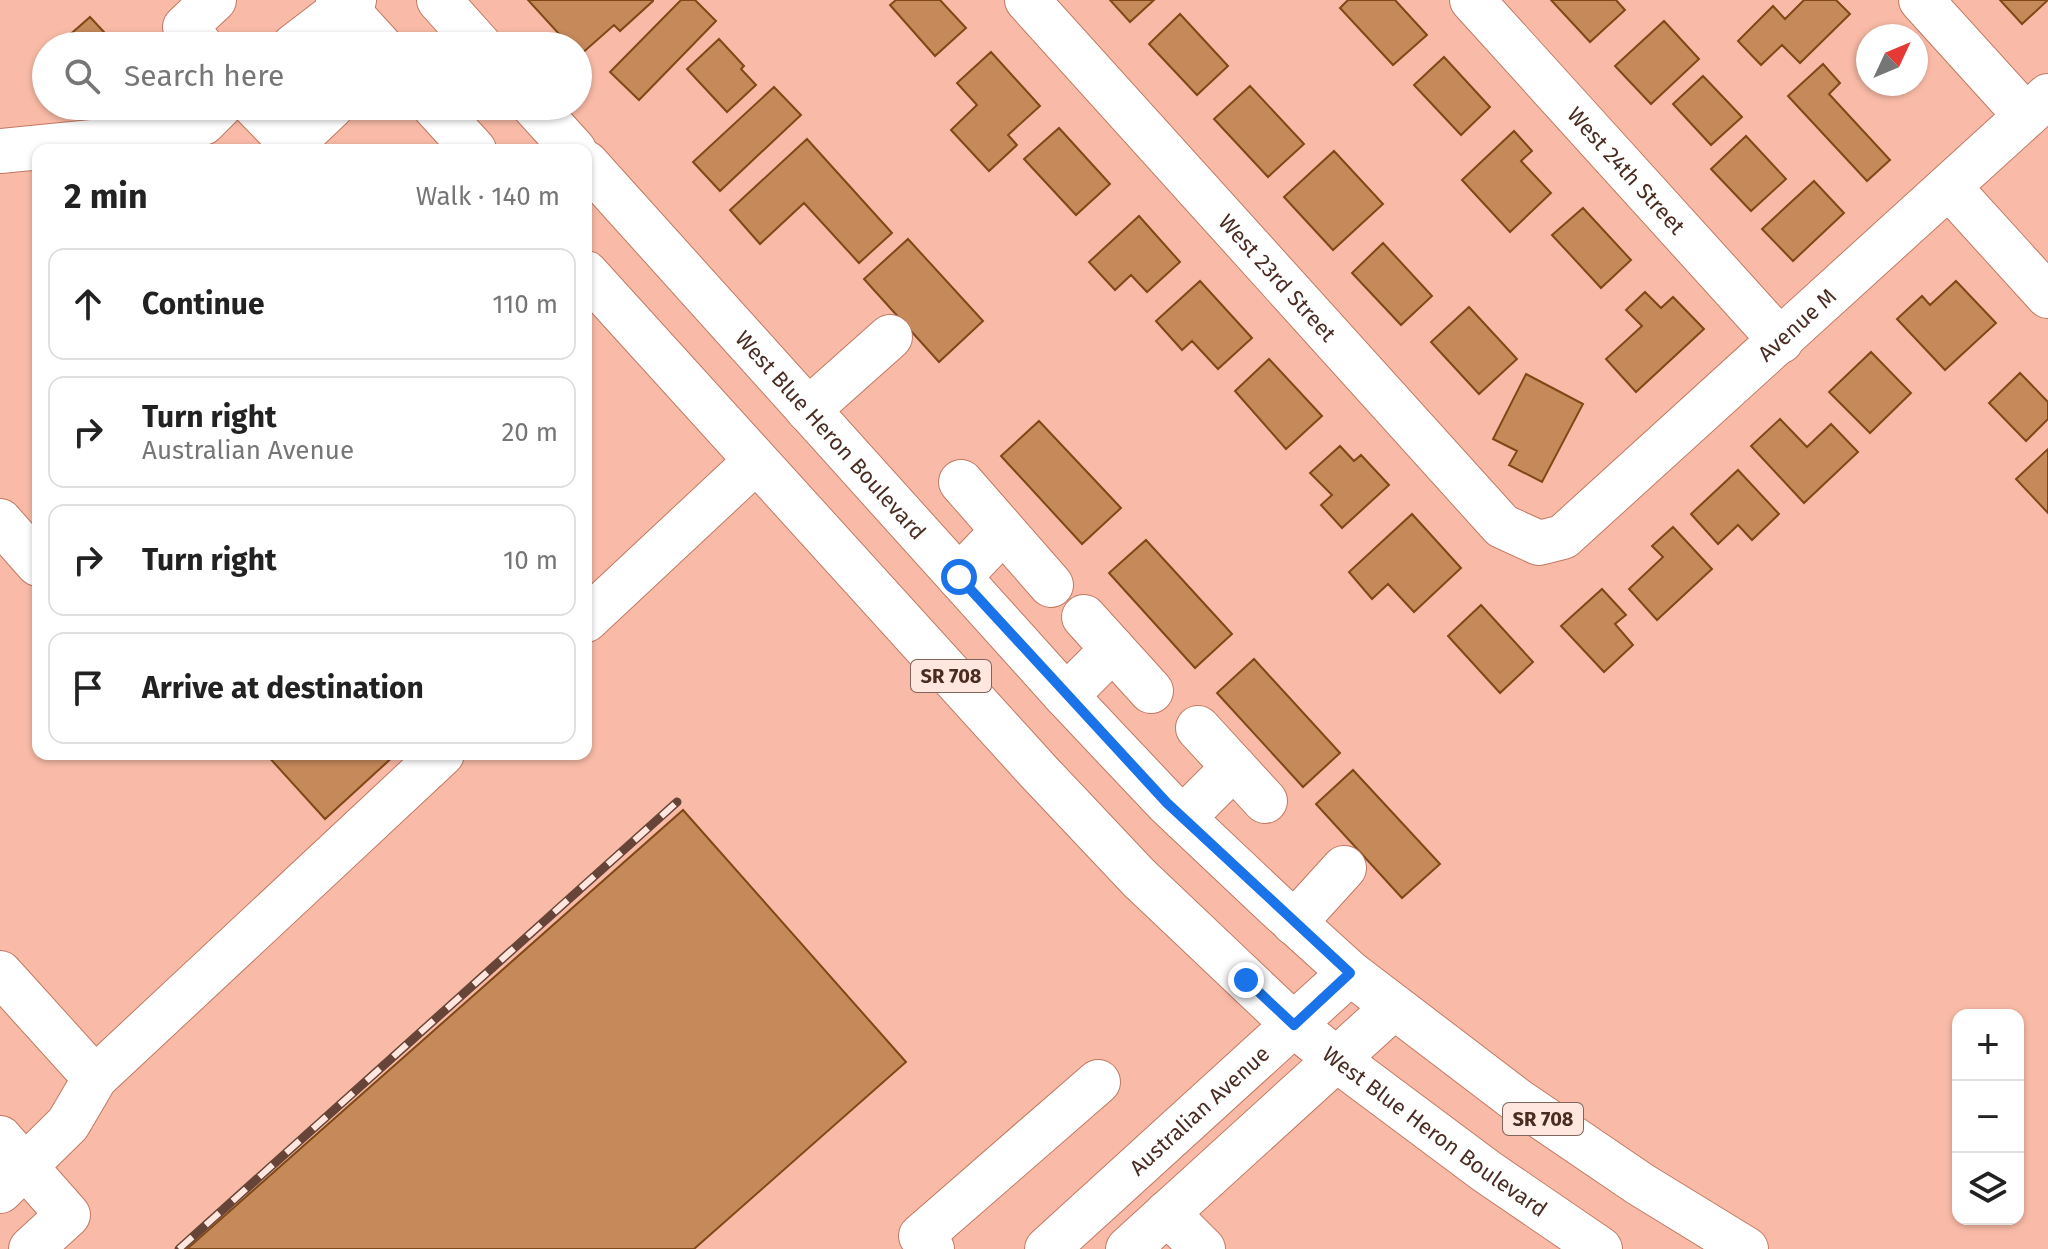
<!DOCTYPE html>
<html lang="en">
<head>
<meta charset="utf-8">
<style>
	:root { --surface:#fff; --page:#f6f6f6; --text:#222; --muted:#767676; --line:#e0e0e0 }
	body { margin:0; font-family:"Fira Sans",sans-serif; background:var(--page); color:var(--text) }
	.controls { position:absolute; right:24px; bottom:24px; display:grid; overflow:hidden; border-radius:16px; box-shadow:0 2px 6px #0004 }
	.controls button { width:72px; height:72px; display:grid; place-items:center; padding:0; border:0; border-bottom:2px solid var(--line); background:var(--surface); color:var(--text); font:40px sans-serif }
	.compass { position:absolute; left:1856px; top:24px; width:72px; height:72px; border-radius:50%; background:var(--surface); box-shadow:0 2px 6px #0004; rotate:46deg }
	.stop { position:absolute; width:24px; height:24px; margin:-18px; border:6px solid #1a73e8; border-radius:50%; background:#fff }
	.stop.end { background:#1a73e8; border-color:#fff; box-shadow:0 2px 8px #0008 }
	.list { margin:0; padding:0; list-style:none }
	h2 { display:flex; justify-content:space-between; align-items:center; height:104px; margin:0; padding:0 32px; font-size:34px }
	h2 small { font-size:26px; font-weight:400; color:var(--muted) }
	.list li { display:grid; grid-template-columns:52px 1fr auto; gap:24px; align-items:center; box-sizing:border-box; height:112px; margin:0 16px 16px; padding:0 16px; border:2px solid var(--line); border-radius:16px }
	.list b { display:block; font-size:30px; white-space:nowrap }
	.list p { margin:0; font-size:26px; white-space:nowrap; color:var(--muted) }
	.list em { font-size:26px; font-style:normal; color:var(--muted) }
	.icon { flex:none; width:44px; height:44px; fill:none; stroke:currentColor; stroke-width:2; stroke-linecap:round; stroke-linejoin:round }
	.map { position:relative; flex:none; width:2048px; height:1249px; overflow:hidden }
	.search { position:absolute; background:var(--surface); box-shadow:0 2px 6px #0004; left:32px; top:32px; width:560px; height:88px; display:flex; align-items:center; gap:20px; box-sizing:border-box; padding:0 28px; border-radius:44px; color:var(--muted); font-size:30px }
	.panel { position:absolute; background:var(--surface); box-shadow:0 2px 6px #0004; left:32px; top:144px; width:560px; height:616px; border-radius:16px }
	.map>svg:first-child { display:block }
	.building { fill:#c5895a; stroke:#7f4816; stroke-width:2 }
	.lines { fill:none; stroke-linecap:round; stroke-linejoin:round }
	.minor-casing { stroke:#c17963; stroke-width:46 }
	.major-casing { stroke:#c17963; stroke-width:46 }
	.minor { stroke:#fff; stroke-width:44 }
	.major { stroke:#fff; stroke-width:44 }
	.rail-casing { stroke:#674438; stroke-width:9 }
	.rail { stroke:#ffe7df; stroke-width:6; stroke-dasharray:18; stroke-linecap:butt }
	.route { stroke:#1a73e8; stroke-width:10 }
	.labels { text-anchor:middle; stroke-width:8; stroke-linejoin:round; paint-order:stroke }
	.shield { fill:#ffe7df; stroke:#80645b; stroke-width:2 }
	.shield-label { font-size:20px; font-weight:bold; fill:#4a2c22 }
	.street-label { font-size:22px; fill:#4a2c22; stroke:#ffe7df }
</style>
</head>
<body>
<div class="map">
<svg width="2048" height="1249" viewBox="0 0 2048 1249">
	<rect width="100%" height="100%" fill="#f9bba7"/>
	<path class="building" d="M 528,0 L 653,0 L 653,1 L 620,31 L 614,25 L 579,56 L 578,46 L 570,46 Z
		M 681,0 L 695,0 L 716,21 L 639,100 L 610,72 Z
		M 896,0 L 940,0 L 966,28 L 935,56 L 890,5 Z
		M 1110,0 L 1154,0 L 1130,22 Z
		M 1348,0 L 1395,0 L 1427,35 L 1393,65 L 1340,8 Z
		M 1551,0 L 1616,0 L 1625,10 L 1590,42 Z
		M 1804,0 L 1836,0 L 1850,14 L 1800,63 L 1782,45 L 1761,65 L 1738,41 L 1773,6 L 1785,19 Z
		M 2000,0 L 2048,0 L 2022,24 Z
		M 1180,14 L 1228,66 L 1197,95 L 1149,44 Z
		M 90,17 L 117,46 L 57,46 Z
		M 1664,21 L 1699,59 L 1651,104 L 1615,66 Z
		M 719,39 L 744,66 L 741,69 L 756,85 L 727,112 L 687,69 Z
		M 991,52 L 1040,106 L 1008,135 L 1017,145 L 989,171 L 951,130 L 977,105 L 957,83 Z
		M 1444,57 L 1490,107 L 1461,135 L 1414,85 Z
		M 1823,64 L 1840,83 L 1829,94 L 1890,160 L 1867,181 L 1788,96 Z
		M 1703,76 L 1742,117 L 1711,145 L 1673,104 Z
		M 1250,86 L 1304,144 L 1268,177 L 1214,119 Z
		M 774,87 L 801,115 L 720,191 L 693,162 Z
		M 1059,128 L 1110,184 L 1076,215 L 1024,159 Z
		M 1514,131 L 1532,151 L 1521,161 L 1551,193 L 1510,232 L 1462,180 Z
		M 1746,136 L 1786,179 L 1751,211 L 1711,169 Z
		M 807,139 L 892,233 L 859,263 L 804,203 L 760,244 L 730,210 Z
		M 1334,151 L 1383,204 L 1333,250 L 1284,197 Z
		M 1814,181 L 1844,213 L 1793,261 L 1762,229 Z
		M 1583,208 L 1631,260 L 1601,288 L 1552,235 Z
		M 1139,216 L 1180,262 L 1147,292 L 1131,275 L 1115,290 L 1089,262 Z
		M 908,239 L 983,321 L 939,362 L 864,279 Z
		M 1383,243 L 1432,296 L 1401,325 L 1352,273 Z
		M 1200,281 L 1252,338 L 1218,369 L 1192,341 L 1182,350 L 1156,321 Z
		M 1956,281 L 1996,323 L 1945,370 L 1897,319 L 1922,296 L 1930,305 Z
		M 1645,292 L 1661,308 L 1673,297 L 1704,329 L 1636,392 L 1606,359 L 1642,326 L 1626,310 Z
		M 1469,307 L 1517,359 L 1479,394 L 1431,342 Z
		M 1871,352 L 1911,393 L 1870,433 L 1829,392 Z
		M 1269,359 L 1322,416 L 1286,449 L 1235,391 Z
		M 2020,373 L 2048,402 L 2048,419 L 2026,441 L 1989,403 Z
		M 1526,374 L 1583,404 L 1542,482 L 1509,465 L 1517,451 L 1493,439 Z
		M 1780,419 L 1807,447 L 1831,424 L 1858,452 L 1804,503 L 1751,446 Z
		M 1039,421 L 1121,508 L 1082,544 L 1001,456 Z
		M 1340,446 L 1354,461 L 1361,455 L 1389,485 L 1342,528 L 1321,505 L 1332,495 L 1310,473 Z
		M 2048,449 L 2048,513 L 2016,479 Z
		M 1738,470 L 1779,514 L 1752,540 L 1738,525 L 1718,544 L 1691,514 Z
		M 1412,514 L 1461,568 L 1414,612 L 1388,584 L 1372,599 L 1349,572 Z
		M 1673,527 L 1712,569 L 1657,620 L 1629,589 L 1663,557 L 1652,546 Z
		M 1146,540 L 1232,634 L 1195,668 L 1109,573 Z
		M 1602,589 L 1626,615 L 1615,624 L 1633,645 L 1604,672 L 1561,626 Z
		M 1481,605 L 1533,662 L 1500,693 L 1448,636 Z
		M 1254,659 L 1340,753 L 1303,787 L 1217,693 Z
		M 266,754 L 396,754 L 325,819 Z
		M 1353,770 L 1440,864 L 1402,898 L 1316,804 Z
		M 683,810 L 906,1062 L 694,1249 L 187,1249 Z"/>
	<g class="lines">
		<defs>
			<g id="minor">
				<path id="s1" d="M 1027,0 L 1502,526 L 1539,543 L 1563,537 L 2048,96"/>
				<path id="s2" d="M 1472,0 L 1781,341"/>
				<path d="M 1921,0 L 2026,116"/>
				<path d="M 201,46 L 185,27 L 214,0"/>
				<path d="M 294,46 L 354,0"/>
				<path d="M 255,106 L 292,144 L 332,106"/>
				<path d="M 0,151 L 153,136 L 203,123 L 220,106"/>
				<path d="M 1949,187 L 2048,296"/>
				<path d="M 808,410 L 890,337"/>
				<path d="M 961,482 L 1051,585"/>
				<path d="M 0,521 L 38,564"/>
				<path d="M 959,577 L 1003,531"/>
				<path d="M 1084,617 L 1151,691"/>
				<path d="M 586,620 L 756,461"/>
				<path d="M 1066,696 L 1113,649"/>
				<path d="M 1198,728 L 1265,801"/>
				<path d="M 1183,818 L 1234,767"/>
				<path d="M 1294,923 L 1344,868"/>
				<path d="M 0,973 L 95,1078"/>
				<path d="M 0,1138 L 68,1215 L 31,1249"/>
				<path d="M 0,1191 L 68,1124 L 95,1078 L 442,754"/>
				<path d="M 1167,1213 L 1203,1249"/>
				<path d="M 932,1249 L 921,1236 L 1098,1082"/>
			</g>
			<g id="major">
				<path d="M 338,0 L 380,46"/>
				<path d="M 439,0 L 480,46"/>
				<path d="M 434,106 L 474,150"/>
				<path d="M 534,106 L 574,150"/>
				<path id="s3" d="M 586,163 L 1066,696 L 1167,803 L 1274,904 L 1350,973 L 1518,1101 L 1640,1184 L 1746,1249"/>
				<path id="s4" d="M 586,273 L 1038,771 L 1139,878 L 1294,1025 L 1336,1059 L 1486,1171 L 1600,1249"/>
				<path id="s5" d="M 1047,1249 L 1350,973"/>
				<path d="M 1128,1249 L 1394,1007"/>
			</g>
		</defs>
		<use href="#minor" class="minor-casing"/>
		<use href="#major" class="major-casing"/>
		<use href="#minor" class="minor"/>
		<use href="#major" class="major"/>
		<defs>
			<path id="rail" d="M 179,1249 L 677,802"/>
		</defs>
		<use href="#rail" class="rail-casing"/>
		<use href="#rail" class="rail"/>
	</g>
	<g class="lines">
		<path class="route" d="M 959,577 L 1167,803 L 1350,973 L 1294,1025 L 1246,980"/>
	</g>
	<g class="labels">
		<g class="shield">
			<rect x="911" y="660" width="80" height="32" rx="6"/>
			<rect x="1503" y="1103" width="80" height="32" rx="6"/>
		</g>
		<g class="shield-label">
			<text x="951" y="683">SR 708</text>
			<text x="1543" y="1126">SR 708</text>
		</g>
		<g class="street-label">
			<text dy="8" stroke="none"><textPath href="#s2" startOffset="230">West 24th Street</textPath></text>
			<text dy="8" stroke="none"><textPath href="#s1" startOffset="374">West 23rd Street</textPath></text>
			<text dy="8" stroke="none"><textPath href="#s1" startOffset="1090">Avenue M</textPath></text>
			<text dy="8" stroke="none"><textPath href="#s3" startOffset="366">West Blue Heron Boulevard</textPath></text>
			<text dy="8" stroke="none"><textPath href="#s5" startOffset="206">Australian Avenue</textPath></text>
			<text dy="8" stroke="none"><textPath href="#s4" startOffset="1210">West Blue Heron Boulevard</textPath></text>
		</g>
	</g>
</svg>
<div class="controls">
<button>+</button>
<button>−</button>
<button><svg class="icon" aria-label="layers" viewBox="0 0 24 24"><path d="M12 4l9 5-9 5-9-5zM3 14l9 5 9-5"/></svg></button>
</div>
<svg class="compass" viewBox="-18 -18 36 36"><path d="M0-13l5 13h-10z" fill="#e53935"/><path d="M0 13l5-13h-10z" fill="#767676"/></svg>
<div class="stop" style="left:959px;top:577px"></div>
<div class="stop end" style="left:1246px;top:980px"></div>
<div class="search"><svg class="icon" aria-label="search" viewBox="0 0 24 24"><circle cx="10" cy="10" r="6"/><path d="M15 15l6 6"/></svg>Search here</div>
<section class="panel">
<h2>2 min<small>Walk · 140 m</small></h2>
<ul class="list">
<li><svg class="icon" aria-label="ahead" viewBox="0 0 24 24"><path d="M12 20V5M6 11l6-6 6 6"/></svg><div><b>Continue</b></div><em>110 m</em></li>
<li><svg class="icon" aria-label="right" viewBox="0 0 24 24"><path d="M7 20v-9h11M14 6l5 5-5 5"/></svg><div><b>Turn right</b><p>Australian Avenue</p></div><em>20 m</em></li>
<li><svg class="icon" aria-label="right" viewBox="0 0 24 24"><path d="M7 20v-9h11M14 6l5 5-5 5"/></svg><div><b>Turn right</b></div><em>10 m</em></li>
<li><svg class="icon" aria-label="arrive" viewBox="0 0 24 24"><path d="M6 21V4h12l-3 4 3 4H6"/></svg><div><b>Arrive at destination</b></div></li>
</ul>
</section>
</div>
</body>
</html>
